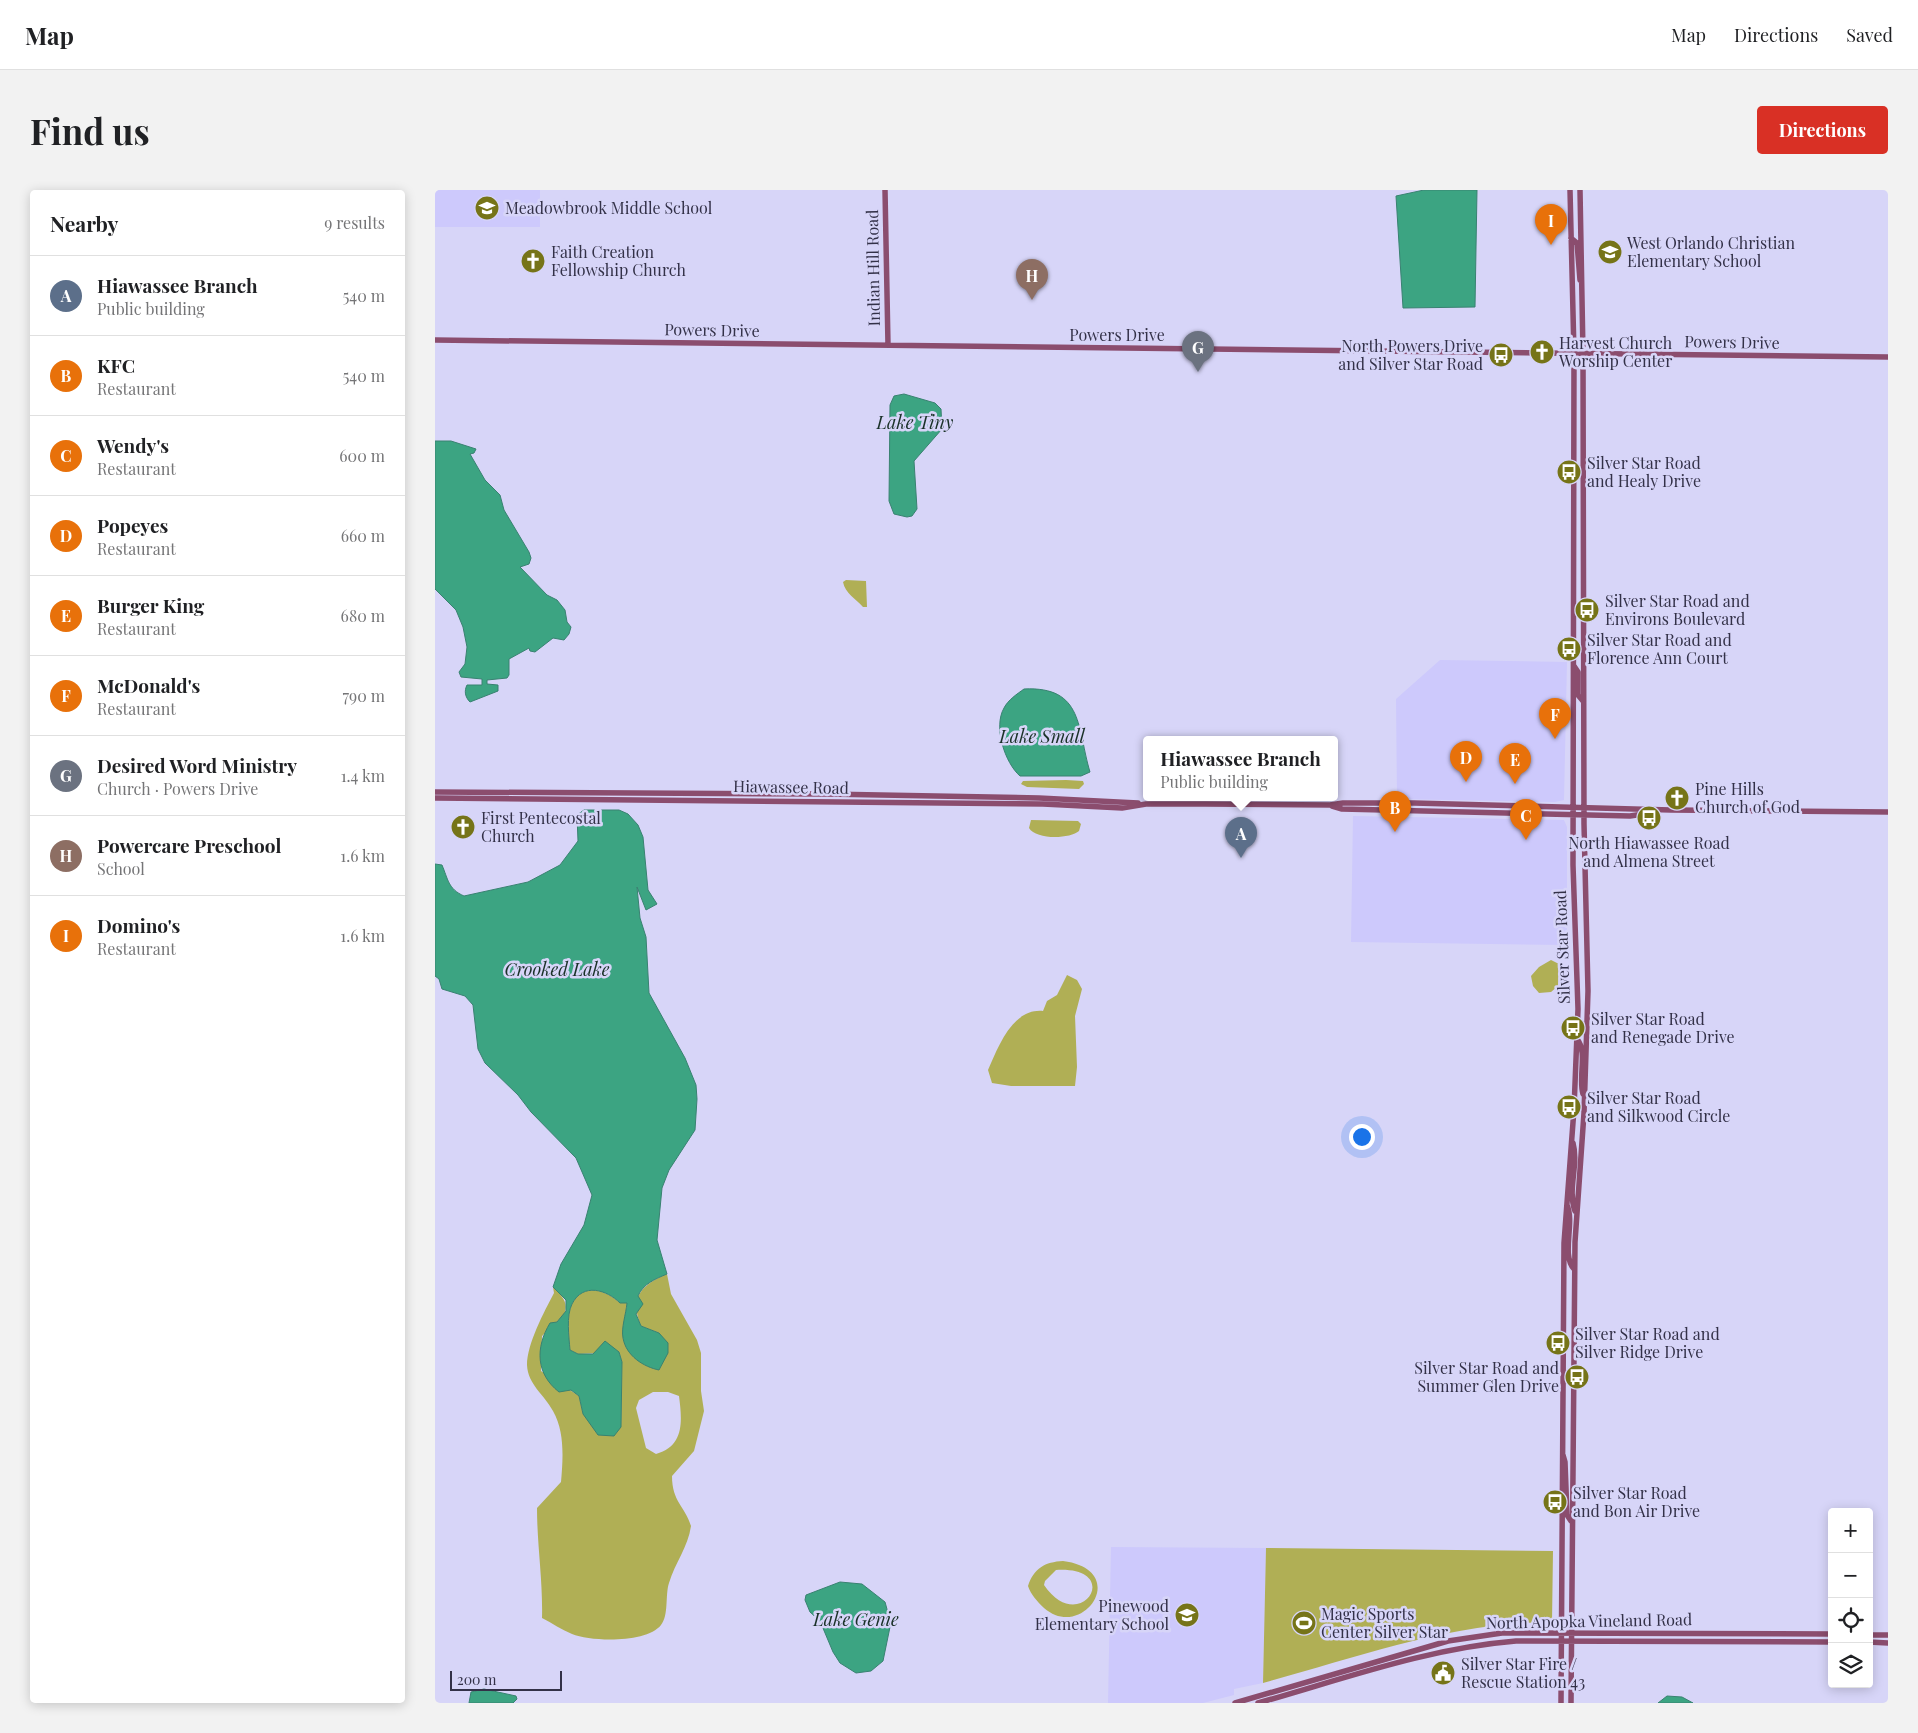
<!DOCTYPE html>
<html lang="en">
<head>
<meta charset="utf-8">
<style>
	:root { --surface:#fff; --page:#f2f2f2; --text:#202124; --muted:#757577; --line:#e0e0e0; --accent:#d93025 }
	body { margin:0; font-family:"Playfair Display",serif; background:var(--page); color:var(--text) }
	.controls { position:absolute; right:15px; bottom:15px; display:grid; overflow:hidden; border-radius:5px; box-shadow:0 2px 12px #0003 }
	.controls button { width:45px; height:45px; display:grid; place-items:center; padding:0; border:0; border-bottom:1px solid var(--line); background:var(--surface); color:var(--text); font:25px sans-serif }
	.scale { position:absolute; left:15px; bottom:12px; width:112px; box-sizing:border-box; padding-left:5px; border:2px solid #333148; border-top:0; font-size:14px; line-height:18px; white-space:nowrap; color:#333148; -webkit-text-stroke:4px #d7d5f8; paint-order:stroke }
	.you { position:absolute; left:926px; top:946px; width:18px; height:18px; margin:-12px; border:4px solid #fff; border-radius:50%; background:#1a73e8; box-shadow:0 0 0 8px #1a73e833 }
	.badge { display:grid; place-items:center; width:32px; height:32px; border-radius:50%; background:var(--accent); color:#fff; font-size:16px; font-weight:700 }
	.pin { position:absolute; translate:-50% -41px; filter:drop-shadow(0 1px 2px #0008) }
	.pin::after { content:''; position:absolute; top:26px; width:18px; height:15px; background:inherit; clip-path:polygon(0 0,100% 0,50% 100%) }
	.popup { position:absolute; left:708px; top:546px; width:195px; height:65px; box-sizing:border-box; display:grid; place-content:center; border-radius:5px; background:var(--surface); filter:drop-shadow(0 1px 4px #0005); font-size:16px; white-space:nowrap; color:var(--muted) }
	.popup b { font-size:19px; color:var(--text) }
	.popup::after { content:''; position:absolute; left:50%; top:100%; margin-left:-10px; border:10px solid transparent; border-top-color:var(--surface) }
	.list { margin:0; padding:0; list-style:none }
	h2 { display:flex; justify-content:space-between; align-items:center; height:65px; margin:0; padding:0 20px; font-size:21px }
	h2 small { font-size:16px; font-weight:400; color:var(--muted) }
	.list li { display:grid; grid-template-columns:32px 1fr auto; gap:15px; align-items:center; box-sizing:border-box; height:80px; padding:0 20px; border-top:1px solid var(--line) }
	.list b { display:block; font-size:19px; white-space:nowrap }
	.list p { margin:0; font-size:16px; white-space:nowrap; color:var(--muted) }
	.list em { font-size:16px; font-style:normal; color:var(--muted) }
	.icon { flex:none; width:28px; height:28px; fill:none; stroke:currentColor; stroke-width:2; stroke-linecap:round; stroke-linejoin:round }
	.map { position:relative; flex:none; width:1453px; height:1513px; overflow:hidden; border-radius:5px }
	header { display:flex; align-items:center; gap:30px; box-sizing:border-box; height:70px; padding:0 25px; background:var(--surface); border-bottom:1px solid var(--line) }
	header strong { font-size:24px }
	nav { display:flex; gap:28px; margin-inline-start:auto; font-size:18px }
	.intro { display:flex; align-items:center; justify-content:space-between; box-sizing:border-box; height:120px; padding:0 30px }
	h1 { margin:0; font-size:35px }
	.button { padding:12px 22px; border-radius:5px; background:var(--accent); color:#fff; font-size:18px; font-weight:700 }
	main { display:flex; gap:30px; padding:0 30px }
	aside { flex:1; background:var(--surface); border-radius:5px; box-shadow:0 2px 12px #0003 }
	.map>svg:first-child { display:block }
	.built { fill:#cdc9fc }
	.green { fill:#b0af55; fill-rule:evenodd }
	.water { fill:#3ca482; stroke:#398271 }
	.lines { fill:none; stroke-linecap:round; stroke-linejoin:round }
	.secondary { stroke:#8b4d6e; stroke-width:5.5 }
	.labels { text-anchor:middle; stroke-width:5; stroke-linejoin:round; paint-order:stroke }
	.poi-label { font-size:16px; fill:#333148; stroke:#d7d5f8; text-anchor:start }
	.street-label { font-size:16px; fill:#333148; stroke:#d7d5f8 }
	.water-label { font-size:18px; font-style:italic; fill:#1a3128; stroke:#d7d5f8 }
</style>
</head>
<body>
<header>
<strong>Map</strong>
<nav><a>Map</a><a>Directions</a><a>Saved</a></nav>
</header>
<div class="intro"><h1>Find us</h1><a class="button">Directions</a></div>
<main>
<aside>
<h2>Nearby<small>9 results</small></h2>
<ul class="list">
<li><span class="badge" style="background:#5c6f8a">A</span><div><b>Hiawassee Branch</b><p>Public building</p></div><em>540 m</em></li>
<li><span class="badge" style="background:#e8710a">B</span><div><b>KFC</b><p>Restaurant</p></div><em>540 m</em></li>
<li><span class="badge" style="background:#e8710a">C</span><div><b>Wendy's</b><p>Restaurant</p></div><em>600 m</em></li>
<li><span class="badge" style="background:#e8710a">D</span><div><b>Popeyes</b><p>Restaurant</p></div><em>660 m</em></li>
<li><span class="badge" style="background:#e8710a">E</span><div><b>Burger King</b><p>Restaurant</p></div><em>680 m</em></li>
<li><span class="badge" style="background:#e8710a">F</span><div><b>McDonald's</b><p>Restaurant</p></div><em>790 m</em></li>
<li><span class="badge" style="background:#6b7280">G</span><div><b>Desired Word Ministry</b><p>Church · Powers Drive</p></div><em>1.4 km</em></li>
<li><span class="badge" style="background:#8d6e63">H</span><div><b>Powercare Preschool</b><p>School</p></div><em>1.6 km</em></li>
<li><span class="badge" style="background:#e8710a">I</span><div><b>Domino's</b><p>Restaurant</p></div><em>1.6 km</em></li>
</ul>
</aside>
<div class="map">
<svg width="1453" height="1513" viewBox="0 0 1453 1513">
	<rect width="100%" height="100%" fill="#d7d5f8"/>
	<path class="built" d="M 0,0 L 105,0 L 105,37 L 0,37 Z
		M 1005,470 L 1132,472 L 1129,610 L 1120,612 L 962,609 L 961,509 Z
		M 918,626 L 1129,630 L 1132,637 L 1132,755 L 916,752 Z
		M 676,1357 L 831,1358 L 828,1493 L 799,1499 L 799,1505 L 768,1513 L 673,1513 Z"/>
	<path class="green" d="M 411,390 L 431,391 L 432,417 L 428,417 C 421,409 410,403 408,392 Z
		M 631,590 L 648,591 L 649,594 L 644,599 L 592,597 L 586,594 L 588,591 Z
		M 596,630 L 643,631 L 646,634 L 644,641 C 635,649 601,650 594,638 Z
		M 1116,770 L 1124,774 L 1123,796 L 1116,802 L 1104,803 L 1098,796 L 1096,786 L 1104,777 Z
		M 632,785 L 642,790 L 647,799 L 640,826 L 642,877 L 640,896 L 576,896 L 557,893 L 553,880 C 563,858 577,818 608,821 L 612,811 L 622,805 Z
		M 232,1084 L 236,1104 L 262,1150 L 266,1163 L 266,1201 L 269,1221 L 259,1261 L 237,1286 C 237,1312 250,1316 256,1336 C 253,1357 240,1373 234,1393 C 230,1405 234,1425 226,1435 C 212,1453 157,1452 137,1444 C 127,1440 117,1433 107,1428 C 108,1391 102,1355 102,1318 L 126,1292 C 128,1269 130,1242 118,1221 C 109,1204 93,1195 92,1175 C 92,1154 109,1122 119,1103 L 118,1097 C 127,1106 134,1112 129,1125 L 107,1146 L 106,1181 L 144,1206 L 148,1224 L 186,1237 L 187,1172 L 184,1162 L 143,1164 L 135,1160 C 134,1147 131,1126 137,1114 C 148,1092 171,1100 185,1113 L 192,1113 L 188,1149 L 224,1143 L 206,1136 C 194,1108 206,1095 232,1084 ZM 218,1202 L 233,1202 L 244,1206 C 247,1230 250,1256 221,1264 L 211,1258 L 201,1218 L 204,1210 Z
		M 831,1358 L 1118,1361 L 1117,1432 C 1018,1432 923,1467 828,1493 Z
		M 628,1371 C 697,1380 648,1452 609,1418 C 602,1411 596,1405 593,1396 C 599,1378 610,1372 628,1371 ZM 621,1380 C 691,1376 645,1448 609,1395 L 610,1391 Z"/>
	<path class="water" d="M 989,0 L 1042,0 L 1040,117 L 968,118 L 961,6 Z
		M 469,204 L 500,213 L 506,219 L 507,239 L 479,271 L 482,319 L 477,326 L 472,327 L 459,324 L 454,311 L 455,215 L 459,206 Z
		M 0,251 L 16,251 L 41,259 L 39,263 L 35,264 L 50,290 L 65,305 L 69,320 L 94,362 L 96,368 L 94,374 L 85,377 L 112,405 L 122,410 L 130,420 L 132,432 L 136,437 L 134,444 L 129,450 L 118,448 L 100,462 L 95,461 L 94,458 L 74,469 L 74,485 L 72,488 L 52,490 L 52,494 L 63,495 L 63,501 L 35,512 C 30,507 29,501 32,495 L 47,495 L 47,489 L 26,487 L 24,482 L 30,474 L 32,457 L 28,437 L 21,420 L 0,399 Z
		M 589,499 C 649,496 642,539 655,582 L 646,586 L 585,586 C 570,573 558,537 569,518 C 573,510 582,504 589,499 Z
		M 149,620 L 184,620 L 193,624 L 203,635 L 208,647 L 213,700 L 222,714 L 211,720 L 202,697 L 205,728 L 211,747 L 214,803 L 250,868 L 261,895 L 262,909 L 260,940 L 234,980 L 227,998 L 222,1050 L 232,1084 C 220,1089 208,1094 203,1106 L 208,1114 L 201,1124 L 206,1136 L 224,1143 L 233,1153 L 233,1163 L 224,1180 C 209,1177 191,1166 188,1148 C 186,1138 191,1124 192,1113 L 185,1113 C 172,1100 148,1092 137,1114 C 131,1126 134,1147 135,1160 L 143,1164 L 158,1164 L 170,1151 L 184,1162 L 187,1172 L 186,1237 L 179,1246 L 163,1245 L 148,1224 L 144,1206 L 136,1200 L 124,1202 C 101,1184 100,1158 115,1133 L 122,1132 L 131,1121 L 131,1110 L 118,1097 L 126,1074 L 149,1035 L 157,1005 L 141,968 L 96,922 L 83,905 L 50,873 L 43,859 L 38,815 L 30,806 L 7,799 L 4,789 L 0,786 L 0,674 L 7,675 C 13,689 13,699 29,706 L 93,692 L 125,675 L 143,651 L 142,625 Z
		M 405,1392 L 427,1394 L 450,1412 L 455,1430 L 455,1437 L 448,1471 L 436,1481 L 421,1483 L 405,1473 L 398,1462 L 385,1431 L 375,1422 L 370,1410 L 371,1405 Z
		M 49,1499 L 81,1506 L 82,1509 L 78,1513 L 34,1513 L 36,1502 Z
		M 1232,1506 L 1247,1507 L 1258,1513 L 1223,1513 Z"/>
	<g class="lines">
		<path class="secondary" d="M 450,0 L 453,155
			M 1136,48 L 1142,53 L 1145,90
			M 0,150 L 1453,167
			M 1139,476 L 1143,482 L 1143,505 L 1148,511
			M 0,602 L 391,604 L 604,608 L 703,613
			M 0,608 L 608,614 L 687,618 L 711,614 L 770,614 L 895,615 L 908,613 L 979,613 L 1236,620 L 1453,622
			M 897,616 L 907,619 L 1154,625 L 1195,626 L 1222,622
			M 1142,849 C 1153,862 1143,887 1148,904
			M 1138,953 C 1144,975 1132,999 1140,1021
			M 1132,1015 C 1140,1033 1126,1065 1139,1079
			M 1128,1265 L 1130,1272 L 1132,1325 L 1136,1331
			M 1434,1445 L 1453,1445
			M 1434,1452 L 1453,1453
			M 800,1513 L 1013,1451 L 1067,1443 L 1397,1444
			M 823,1513 C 908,1489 993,1458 1081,1451 L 1397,1452
			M 1126,1513 L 1129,1053 L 1139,919 L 1143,819 L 1138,675 L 1139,163 L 1135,0
			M 1136,1513 L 1140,1052 L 1149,923 L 1153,801 L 1149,634 L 1148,163 L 1145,0"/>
	</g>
	<defs>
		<symbol id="school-disc" viewBox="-11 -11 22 22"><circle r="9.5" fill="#767418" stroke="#d7d5f8"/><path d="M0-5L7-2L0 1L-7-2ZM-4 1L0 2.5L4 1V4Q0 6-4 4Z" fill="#fff"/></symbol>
		<symbol id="church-disc" viewBox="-11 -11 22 22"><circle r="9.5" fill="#767418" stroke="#d7d5f8"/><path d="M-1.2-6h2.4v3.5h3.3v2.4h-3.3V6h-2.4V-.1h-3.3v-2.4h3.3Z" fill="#fff"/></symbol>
		<symbol id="bus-disc" viewBox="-11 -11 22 22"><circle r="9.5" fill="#767418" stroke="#d7d5f8"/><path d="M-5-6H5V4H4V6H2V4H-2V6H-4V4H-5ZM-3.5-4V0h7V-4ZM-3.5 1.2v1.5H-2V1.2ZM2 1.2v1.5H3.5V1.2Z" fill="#fff"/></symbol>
		<symbol id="stadium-disc" viewBox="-11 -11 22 22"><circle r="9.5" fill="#767418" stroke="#d7d5f8"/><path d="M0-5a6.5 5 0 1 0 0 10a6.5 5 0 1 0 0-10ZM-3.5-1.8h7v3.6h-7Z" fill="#fff"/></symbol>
		<symbol id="civic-disc" viewBox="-11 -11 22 22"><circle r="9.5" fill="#767418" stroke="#d7d5f8"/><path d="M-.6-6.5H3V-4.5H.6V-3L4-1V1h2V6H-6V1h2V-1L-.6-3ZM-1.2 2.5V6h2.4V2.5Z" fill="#fff"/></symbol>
	</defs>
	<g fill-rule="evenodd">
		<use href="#school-disc" x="38" y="4" width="28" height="28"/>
		<use href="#school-disc" x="1161" y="48" width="28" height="28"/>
		<use href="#church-disc" x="84" y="57" width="28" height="28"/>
		<use href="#church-disc" x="1093" y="148" width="28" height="28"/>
		<use href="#bus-disc" x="1052" y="151" width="28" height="28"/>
		<use href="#bus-disc" x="1120" y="268" width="28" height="28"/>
		<use href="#bus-disc" x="1138" y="406" width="28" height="28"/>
		<use href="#bus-disc" x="1120" y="445" width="28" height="28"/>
		<use href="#church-disc" x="1228" y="594" width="28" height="28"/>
		<use href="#bus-disc" x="1200" y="614" width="28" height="28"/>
		<use href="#church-disc" x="14" y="623" width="28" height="28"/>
		<use href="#bus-disc" x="1124" y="824" width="28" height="28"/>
		<use href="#bus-disc" x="1120" y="903" width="28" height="28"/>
		<use href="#bus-disc" x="1109" y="1139" width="28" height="28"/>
		<use href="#bus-disc" x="1128" y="1173" width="28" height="28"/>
		<use href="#bus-disc" x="1106" y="1298" width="28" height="28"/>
		<use href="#school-disc" x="738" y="1411" width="28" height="28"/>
		<use href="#stadium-disc" x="855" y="1419" width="28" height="28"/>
		<use href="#civic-disc" x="994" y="1469" width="28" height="28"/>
	</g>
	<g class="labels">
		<g class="poi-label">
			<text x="70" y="24">Meadowbrook Middle School</text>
			<text x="1192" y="59">West Orlando Christian<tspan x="1192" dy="18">Elementary School</tspan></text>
			<text x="116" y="68">Faith Creation<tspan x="116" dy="18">Fellowship Church</tspan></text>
			<text x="1124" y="159">Harvest Church<tspan x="1124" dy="18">Worship Center</tspan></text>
			<text x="1048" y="162" text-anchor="end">North Powers Drive<tspan x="1048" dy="18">and Silver Star Road</tspan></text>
			<text x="1152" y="279">Silver Star Road<tspan x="1152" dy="18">and Healy Drive</tspan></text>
			<text x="1170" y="417">Silver Star Road and<tspan x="1170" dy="18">Environs Boulevard</tspan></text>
			<text x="1152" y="456">Silver Star Road and<tspan x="1152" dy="18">Florence Ann Court</tspan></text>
			<text x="1260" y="605">Pine Hills<tspan x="1260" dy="18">Church of God</tspan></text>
			<text x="46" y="634">First Pentecostal<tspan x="46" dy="18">Church</tspan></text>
			<text x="1214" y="659" text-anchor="middle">North Hiawassee Road<tspan x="1214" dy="18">and Almena Street</tspan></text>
			<text x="1156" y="835">Silver Star Road<tspan x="1156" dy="18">and Renegade Drive</tspan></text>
			<text x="1152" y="914">Silver Star Road<tspan x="1152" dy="18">and Silkwood Circle</tspan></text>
			<text x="1140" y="1150">Silver Star Road and<tspan x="1140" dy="18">Silver Ridge Drive</tspan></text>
			<text x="1124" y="1184" text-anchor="end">Silver Star Road and<tspan x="1124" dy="18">Summer Glen Drive</tspan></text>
			<text x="1138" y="1309">Silver Star Road<tspan x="1138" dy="18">and Bon Air Drive</tspan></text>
			<text x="734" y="1422" text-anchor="end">Pinewood<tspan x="734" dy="18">Elementary School</tspan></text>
			<text x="886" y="1430">Magic Sports<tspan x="886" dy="18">Center Silver Star</tspan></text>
			<text x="1026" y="1480">Silver Star Fire /<tspan x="1026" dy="18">Rescue Station 43</tspan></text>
		</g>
		<g class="street-label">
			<text transform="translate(438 78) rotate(-91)" y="6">Indian Hill Road</text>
			<text transform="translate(277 140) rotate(1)" y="6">Powers Drive</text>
			<text x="682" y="151">Powers Drive</text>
			<text transform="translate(1297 152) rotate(1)" y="6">Powers Drive</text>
			<text transform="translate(356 597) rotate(1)" y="6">Hiawassee Road</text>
			<text transform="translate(1127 757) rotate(-92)" y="6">Silver Star Road</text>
			<text transform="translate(1154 1431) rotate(-1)" y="6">North Apopka Vineland Road</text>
		</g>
		<g class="water-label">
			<text x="480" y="239">Lake Tiny</text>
			<text x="607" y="553">Lake Small</text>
			<text x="122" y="786">Crooked Lake</text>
			<text x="421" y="1436">Lake Genie</text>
		</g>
	</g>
</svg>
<div class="controls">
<button>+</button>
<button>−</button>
<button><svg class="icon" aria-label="locate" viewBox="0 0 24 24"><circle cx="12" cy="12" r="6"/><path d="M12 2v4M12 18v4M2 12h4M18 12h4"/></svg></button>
<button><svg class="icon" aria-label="layers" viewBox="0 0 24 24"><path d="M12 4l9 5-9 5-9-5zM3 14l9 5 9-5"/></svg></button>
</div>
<div class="scale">200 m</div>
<div class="you"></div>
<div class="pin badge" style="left:806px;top:668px;background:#5c6f8a">A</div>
<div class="popup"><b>Hiawassee Branch</b>Public building</div>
<div class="pin badge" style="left:960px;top:642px;background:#e8710a">B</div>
<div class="pin badge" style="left:1091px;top:650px;background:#e8710a">C</div>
<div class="pin badge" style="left:1031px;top:592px;background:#e8710a">D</div>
<div class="pin badge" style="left:1080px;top:594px;background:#e8710a">E</div>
<div class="pin badge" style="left:1120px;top:549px;background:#e8710a">F</div>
<div class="pin badge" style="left:763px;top:182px;background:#6b7280">G</div>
<div class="pin badge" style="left:597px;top:110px;background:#8d6e63">H</div>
<div class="pin badge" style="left:1116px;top:55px;background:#e8710a">I</div>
</div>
</main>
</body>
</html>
